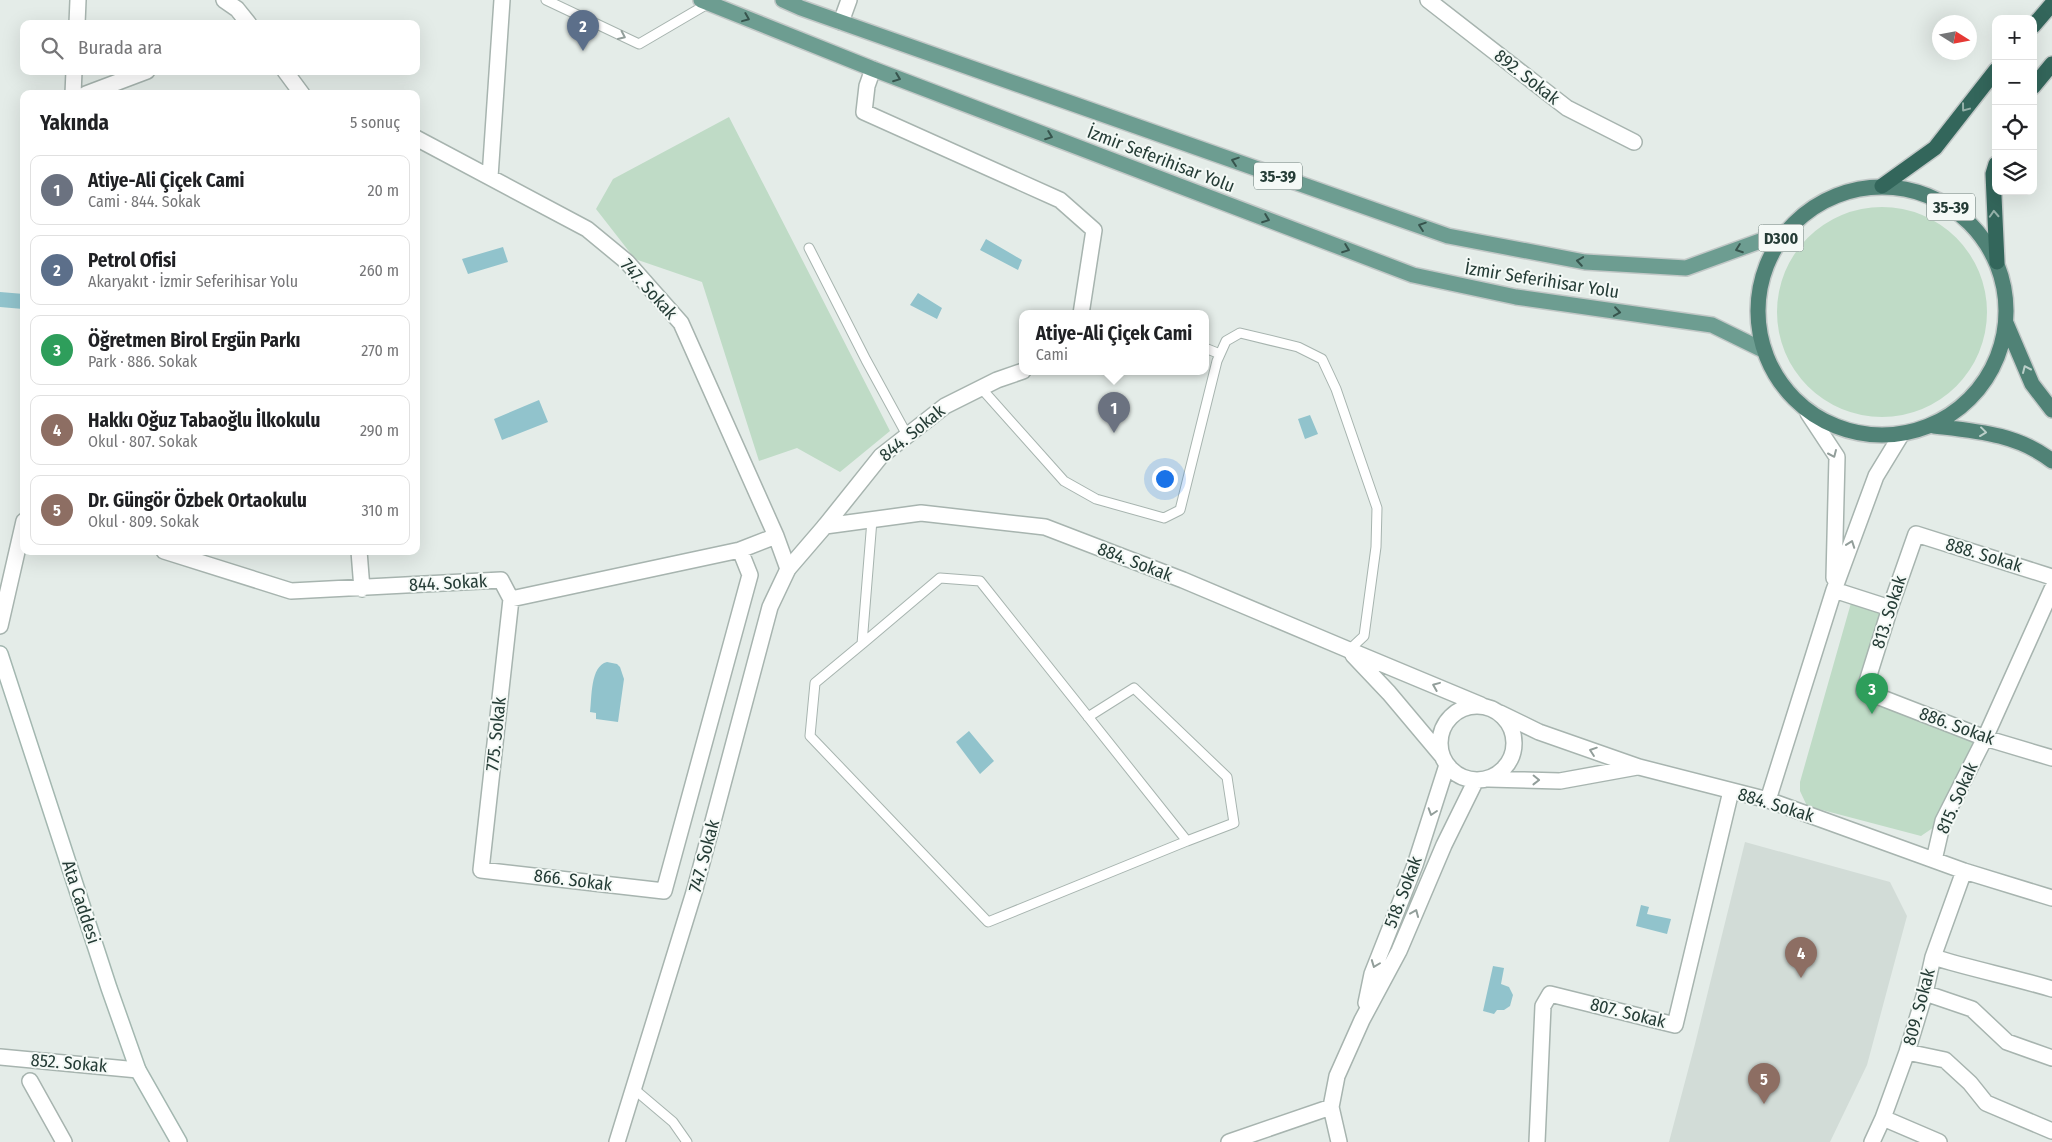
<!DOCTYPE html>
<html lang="tr">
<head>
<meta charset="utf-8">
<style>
	:root { --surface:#fff; --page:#f6f6f6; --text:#202124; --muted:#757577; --line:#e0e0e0; --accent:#7c3aed }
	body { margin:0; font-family:"Fira Sans Condensed",sans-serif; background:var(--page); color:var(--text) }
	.controls { position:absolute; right:15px; top:15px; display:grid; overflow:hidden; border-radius:10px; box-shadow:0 5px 20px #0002 }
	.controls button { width:45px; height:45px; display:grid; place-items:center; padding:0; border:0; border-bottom:1px solid var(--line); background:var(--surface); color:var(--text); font:25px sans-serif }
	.compass { position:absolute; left:1932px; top:15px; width:45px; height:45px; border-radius:50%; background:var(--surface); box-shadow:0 5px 20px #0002; rotate:101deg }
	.you { position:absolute; left:1164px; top:478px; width:18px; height:18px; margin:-12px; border:4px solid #fff; border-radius:50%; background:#1a73e8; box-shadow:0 0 0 8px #1a73e833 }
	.badge { display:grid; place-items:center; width:32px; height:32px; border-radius:50%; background:var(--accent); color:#fff; font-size:16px; font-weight:700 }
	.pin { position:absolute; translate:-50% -41px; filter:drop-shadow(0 1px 2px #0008) }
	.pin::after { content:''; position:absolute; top:26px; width:18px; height:15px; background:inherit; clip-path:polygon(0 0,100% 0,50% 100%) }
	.popup { position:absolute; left:1019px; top:310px; width:190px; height:65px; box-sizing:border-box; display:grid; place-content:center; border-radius:10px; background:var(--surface); filter:drop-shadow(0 1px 4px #0005); font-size:16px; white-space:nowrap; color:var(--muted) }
	.popup b { font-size:19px; color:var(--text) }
	.popup::after { content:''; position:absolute; left:50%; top:100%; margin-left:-10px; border:10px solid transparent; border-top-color:var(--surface) }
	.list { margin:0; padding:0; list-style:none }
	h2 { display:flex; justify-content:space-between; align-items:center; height:65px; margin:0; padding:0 20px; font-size:21px }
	h2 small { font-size:16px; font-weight:400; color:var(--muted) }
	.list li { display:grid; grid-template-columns:32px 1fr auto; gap:15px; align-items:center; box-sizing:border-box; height:70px; margin:0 10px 10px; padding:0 10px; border:1px solid var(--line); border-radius:10px }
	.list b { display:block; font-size:19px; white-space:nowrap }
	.list p { margin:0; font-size:16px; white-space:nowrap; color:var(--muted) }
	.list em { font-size:16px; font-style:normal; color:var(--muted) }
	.icon { flex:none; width:28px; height:28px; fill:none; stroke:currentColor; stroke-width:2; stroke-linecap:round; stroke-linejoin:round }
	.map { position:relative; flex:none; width:2052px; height:1142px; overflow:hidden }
	.search { position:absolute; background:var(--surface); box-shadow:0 5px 20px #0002; left:20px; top:20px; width:400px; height:55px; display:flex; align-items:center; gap:12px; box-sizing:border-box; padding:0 18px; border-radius:10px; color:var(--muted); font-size:19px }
	.panel { position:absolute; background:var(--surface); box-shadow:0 5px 20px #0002; left:20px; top:90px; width:400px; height:465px; border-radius:10px }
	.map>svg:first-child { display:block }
	.built { fill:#d2dcd7 }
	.green { fill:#bfdbc6 }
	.water { fill:#91c3cc }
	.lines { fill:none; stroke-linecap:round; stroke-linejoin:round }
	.service-casing { stroke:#a7b4af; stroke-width:11 }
	.minor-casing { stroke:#a7b4af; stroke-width:18 }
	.tertiary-casing { stroke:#a7b4af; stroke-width:18 }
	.secondary-casing { stroke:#a3b7b0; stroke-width:18 }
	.primary-casing { stroke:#c2c8c7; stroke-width:18 }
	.trunk-casing { stroke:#c2c8c7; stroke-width:18 }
	.motorway-casing { stroke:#c2c8c7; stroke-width:18 }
	.service { stroke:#fff; stroke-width:9 }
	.minor { stroke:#fff; stroke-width:15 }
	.tertiary { stroke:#fff; stroke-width:15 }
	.secondary { stroke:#fff; stroke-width:15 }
	.primary { stroke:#6d9d91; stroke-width:15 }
	.trunk { stroke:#508276; stroke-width:15 }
	.motorway { stroke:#33665b; stroke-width:15 }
	.oneway { stroke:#37544d }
	.oneway2 { stroke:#929e9a }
	.oneway3 { stroke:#94b0a8 }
	.oneway4 { stroke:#bbcfc9 }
	.labels { text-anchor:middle; stroke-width:4; stroke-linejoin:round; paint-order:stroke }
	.shield { fill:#f4f9f6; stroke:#637570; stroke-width:1 }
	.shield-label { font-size:16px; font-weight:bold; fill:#253c36 }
	.street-label { font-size:18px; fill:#253c36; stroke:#f4f9f6 }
</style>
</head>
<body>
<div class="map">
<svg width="2052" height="1142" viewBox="0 0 2052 1142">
	<rect width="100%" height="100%" fill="#e4ece8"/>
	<path class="built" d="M 1745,842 L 1890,882 L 1907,916 L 1867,1065 L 1830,1142 L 1669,1142 L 1695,1044 Z"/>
	<path class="green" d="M 729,117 L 890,431 L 840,472 L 797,448 L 759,461 L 702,282 L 635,259 L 596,209 L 613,179 Z
		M1777 312a105 105 0 1 1 210 0a105 105 0 1 1-210 0Z
		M 1853,596 L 1883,606 L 1858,680 L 1864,691 L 1985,738 L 1943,821 L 1921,836 L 1807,806 L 1800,791 L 1800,782 Z"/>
	<path class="water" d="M 986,239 L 1022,260 L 1018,270 L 980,250 Z
		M 503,247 L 508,262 L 468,274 L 462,259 Z
		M 0,292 L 24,294 L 23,309 L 0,307 Z
		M 918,293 L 942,308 L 937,319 L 910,305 Z
		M 539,400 L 548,422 L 502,440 L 494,419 Z
		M 1310,415 L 1318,434 L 1305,439 L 1298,419 Z
		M 607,662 L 617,664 L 620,667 L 624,679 L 618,722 L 596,719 L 596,713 L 590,712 C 592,698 590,666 607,662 Z
		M 969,731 L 994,761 L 980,774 L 956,742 Z
		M 1641,905 L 1649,907 L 1647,914 L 1671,919 L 1667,934 L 1636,926 Z
		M 1493,966 L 1504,968 L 1501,984 L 1509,987 L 1513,995 L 1510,1006 L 1504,1010 L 1497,1010 L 1494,1014 L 1483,1011 Z"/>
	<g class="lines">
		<defs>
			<path id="service" d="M 546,0 L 639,44 L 709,3
				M 809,248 L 866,360 L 907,435
				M 1205,348 L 1220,354
				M 981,388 L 1064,481 L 1096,499 L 1164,518 L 1180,510 L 1217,361 L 1226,341 L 1240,333 L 1298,347 L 1322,359 L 1336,389 L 1377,508 L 1376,547 L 1364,636 L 1349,650
				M 862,644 L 940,578 L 980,581 L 1187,841 L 988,922 L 810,736 L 815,683 L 862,644 L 872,520
				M 1088,717 L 1134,688 L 1227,777 L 1234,823 L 1187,841
				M 634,1089 L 673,1122 L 687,1142"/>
			<path id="minor" d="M 224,0 L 237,9 L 249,24
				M 1428,0 L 1567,108 L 1634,142
				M 77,24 L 78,0
				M 873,69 L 867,86 L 864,112 L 1060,200 L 1094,230 L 1081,314
				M 285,71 L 302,94
				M 73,94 L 74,71
				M 86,94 L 147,71
				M 416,138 L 587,229 L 627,262 L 681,323 L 776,536
				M 490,177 L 502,0
				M 1808,413 L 1837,457 L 1834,578
				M 825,526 L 881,456 L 945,406 L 997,380 L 1023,371
				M 164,551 L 291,591 L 501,580 L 511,599 L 740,550 L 776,536 L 788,569
				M 359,551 L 362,589
				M 2052,577 L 1916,534 L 1890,608 L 1864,691 L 1985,738 L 2052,758
				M 1834,590 L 1890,608
				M 511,599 L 481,870 L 664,891 L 750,575 L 740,550
				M 0,626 L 24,521
				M 1349,650 L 1481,705
				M 1353,655 L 1389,693 L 1442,756
				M1440 743a37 37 0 1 1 74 0a37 37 0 1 1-74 0Z
				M 1500,713 L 1539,732 L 1639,767 L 1768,800 L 1964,871 L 2052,898
				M 1489,779 L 1560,781 L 1637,767
				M 1768,800 L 1834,590 L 1876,476 L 1901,435
				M 1934,860 L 1943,821 L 1985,738 L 2052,589
				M 1933,957 C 1972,969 2012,977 2052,989
				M 1925,993 L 1972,1009 L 2007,1042 L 2052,1058
				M 1366,1003 L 1372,974 L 1415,865 L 1447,765
				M 1907,1052 L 1945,1060 L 1970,1083 L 1986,1103 L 2052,1131
				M 0,1057 L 138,1070
				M 30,1081 L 64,1142
				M 1883,1118 L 1939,1142
				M 1229,1142 L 1331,1107
				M 1339,1142 L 1331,1107 L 1337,1076 L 1362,1020 L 1399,951 L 1444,845 L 1476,780
				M 1537,1142 L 1543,1006 L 1550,994 L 1675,1025 L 1731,791
				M 1872,1142 L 1883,1118 L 1907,1052 L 1925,993 L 1933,957 L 1964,871"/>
			<path id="tertiary" d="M 841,22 L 849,0
				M 617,1142 L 695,889 L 770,607 L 788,569 L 825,526 L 921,513 L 1045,527 L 1183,580 L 1349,650"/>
			<path id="secondary" d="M 0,654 L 109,988 L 138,1070 L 179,1142"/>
			<path id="primary" d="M 701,0 L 873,69 L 1413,275 L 1516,297 L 1712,325 L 1763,350
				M 783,0 L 801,8 L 1448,236 L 1585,262 L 1686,268 L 1785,232"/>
			<path id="trunk" d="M1758 311a124 124 0 1 1 248 0a124 124 0 1 1-248 0Z
				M 2006,323 L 2032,384 L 2052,410
				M 1934,426 C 1976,431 2018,434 2052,461"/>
			<path id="motorway" d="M 2033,26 L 2052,4
				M 2033,87 L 2052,64
				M 1996,164 L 1993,174 L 1997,262
				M 1882,186 L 1935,148 L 1996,70"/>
		</defs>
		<use href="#service" class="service-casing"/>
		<use href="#minor" class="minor-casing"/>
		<use href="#tertiary" class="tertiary-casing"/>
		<use href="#secondary" class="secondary-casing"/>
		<use href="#primary" class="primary-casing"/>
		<use href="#trunk" class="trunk-casing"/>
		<use href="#motorway" class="motorway-casing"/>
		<use href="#service" class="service"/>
		<use href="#minor" class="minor"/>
		<use href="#tertiary" class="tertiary"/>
		<use href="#secondary" class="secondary"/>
		<use href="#primary" class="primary"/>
		<use href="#trunk" class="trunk"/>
		<use href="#motorway" class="motorway"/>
	</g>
	<defs><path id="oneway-chevron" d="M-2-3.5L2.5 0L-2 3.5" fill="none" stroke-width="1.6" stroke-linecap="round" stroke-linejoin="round" transform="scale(1.25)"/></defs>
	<g class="oneway">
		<use href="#oneway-chevron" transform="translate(746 18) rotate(22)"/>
		<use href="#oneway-chevron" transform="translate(897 78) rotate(21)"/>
		<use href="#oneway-chevron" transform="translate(1049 136) rotate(21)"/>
		<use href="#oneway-chevron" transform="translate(1235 161) rotate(-161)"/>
		<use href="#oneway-chevron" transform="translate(1266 219) rotate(21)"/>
		<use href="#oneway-chevron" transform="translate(1422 226) rotate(-161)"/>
		<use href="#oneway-chevron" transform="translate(1346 249) rotate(21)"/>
		<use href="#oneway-chevron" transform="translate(1739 249) rotate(160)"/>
		<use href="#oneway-chevron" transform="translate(1580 261) rotate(-171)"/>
		<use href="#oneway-chevron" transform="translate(1617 312) rotate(8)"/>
	</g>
	<g class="oneway2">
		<use href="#oneway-chevron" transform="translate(622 36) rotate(25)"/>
		<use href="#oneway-chevron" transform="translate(1833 454) rotate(66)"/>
		<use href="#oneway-chevron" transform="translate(1851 544) rotate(-70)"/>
		<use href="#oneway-chevron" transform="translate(1436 686) rotate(-158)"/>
		<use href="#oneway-chevron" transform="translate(1593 751) rotate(-161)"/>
		<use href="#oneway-chevron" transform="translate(1536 780) rotate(1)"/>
		<use href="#oneway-chevron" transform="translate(1432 812) rotate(108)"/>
		<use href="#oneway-chevron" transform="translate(1415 913) rotate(-67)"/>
		<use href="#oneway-chevron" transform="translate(1375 964) rotate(111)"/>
	</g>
	<g class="oneway3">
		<use href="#oneway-chevron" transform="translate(1965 108) rotate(127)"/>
		<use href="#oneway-chevron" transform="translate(1994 214) rotate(-93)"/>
	</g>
	<g class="oneway4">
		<use href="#oneway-chevron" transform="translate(2026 369) rotate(-114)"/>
		<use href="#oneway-chevron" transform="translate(1983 432) rotate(7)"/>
	</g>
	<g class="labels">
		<g class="shield">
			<rect x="1254" y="162.5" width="48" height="27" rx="4"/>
			<rect x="1927" y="193.5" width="48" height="27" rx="4"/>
			<rect x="1758.5" y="224.5" width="45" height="27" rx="4"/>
		</g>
		<g class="shield-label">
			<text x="1278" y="182">35-39</text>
			<text x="1951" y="213">35-39</text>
			<text x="1781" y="244">D300</text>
		</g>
		<g class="street-label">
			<text transform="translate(1527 77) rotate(38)" y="6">892. Sokak</text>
			<text transform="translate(1161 159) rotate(21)" y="6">İzmir Seferihisar Yolu</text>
			<text transform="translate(1542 280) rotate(9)" y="6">İzmir Seferihisar Yolu</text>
			<text transform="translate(649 289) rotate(48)" y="6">747. Sokak</text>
			<text transform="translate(912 433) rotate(-39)" y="6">844. Sokak</text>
			<text transform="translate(1984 555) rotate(17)" y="6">888. Sokak</text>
			<text transform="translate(1135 562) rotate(21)" y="6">884. Sokak</text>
			<text transform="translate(448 583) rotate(-3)" y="6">844. Sokak</text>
			<text transform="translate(1889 612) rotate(-72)" y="6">813. Sokak</text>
			<text transform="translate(1957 726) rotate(20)" y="6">886. Sokak</text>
			<text transform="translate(496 734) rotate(-84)" y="6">775. Sokak</text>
			<text transform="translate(1957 798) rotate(-66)" y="6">815. Sokak</text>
			<text transform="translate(1776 805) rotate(17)" y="6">884. Sokak</text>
			<text transform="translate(704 856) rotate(-75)" y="6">747. Sokak</text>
			<text transform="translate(573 880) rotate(7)" y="6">866. Sokak</text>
			<text transform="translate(1403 892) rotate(-69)" y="6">518. Sokak</text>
			<text transform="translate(81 902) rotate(72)" y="6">Ata Caddesi</text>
			<text transform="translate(1919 1007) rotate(-75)" y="6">809. Sokak</text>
			<text transform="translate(1628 1013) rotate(14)" y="6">807. Sokak</text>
			<text transform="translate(69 1063) rotate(5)" y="6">852. Sokak</text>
		</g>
	</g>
</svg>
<div class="controls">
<button>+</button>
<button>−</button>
<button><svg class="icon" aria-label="locate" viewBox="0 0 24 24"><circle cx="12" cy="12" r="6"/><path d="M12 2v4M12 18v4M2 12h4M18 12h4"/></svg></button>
<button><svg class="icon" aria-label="layers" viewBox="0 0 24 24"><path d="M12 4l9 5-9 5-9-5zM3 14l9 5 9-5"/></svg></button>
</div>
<svg class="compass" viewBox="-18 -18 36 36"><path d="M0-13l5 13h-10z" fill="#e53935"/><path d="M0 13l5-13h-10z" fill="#757577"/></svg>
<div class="you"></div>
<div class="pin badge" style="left:1114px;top:433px;background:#6b7280">1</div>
<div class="popup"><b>Atiye-Ali Çiçek Cami</b>Cami</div>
<div class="pin badge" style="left:583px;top:51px;background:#5c6f8a">2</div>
<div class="pin badge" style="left:1872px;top:714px;background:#2e9e5b">3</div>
<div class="pin badge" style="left:1801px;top:978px;background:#8d6e63">4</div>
<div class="pin badge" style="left:1764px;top:1104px;background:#8d6e63">5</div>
<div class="search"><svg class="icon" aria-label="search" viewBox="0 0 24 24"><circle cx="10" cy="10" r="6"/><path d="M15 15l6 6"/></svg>Burada ara</div>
<section class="panel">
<h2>Yakında<small>5 sonuç</small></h2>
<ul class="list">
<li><span class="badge" style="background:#6b7280">1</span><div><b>Atiye-Ali Çiçek Cami</b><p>Cami · 844. Sokak</p></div><em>20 m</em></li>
<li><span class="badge" style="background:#5c6f8a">2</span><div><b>Petrol Ofisi</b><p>Akaryakıt · İzmir Seferihisar Yolu</p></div><em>260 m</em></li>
<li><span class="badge" style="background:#2e9e5b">3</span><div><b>Öğretmen Birol Ergün Parkı</b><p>Park · 886. Sokak</p></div><em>270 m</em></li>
<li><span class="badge" style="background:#8d6e63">4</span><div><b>Hakkı Oğuz Tabaoğlu İlkokulu</b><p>Okul · 807. Sokak</p></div><em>290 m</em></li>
<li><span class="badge" style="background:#8d6e63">5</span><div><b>Dr. Güngör Özbek Ortaokulu</b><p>Okul · 809. Sokak</p></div><em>310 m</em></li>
</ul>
</section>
</div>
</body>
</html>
